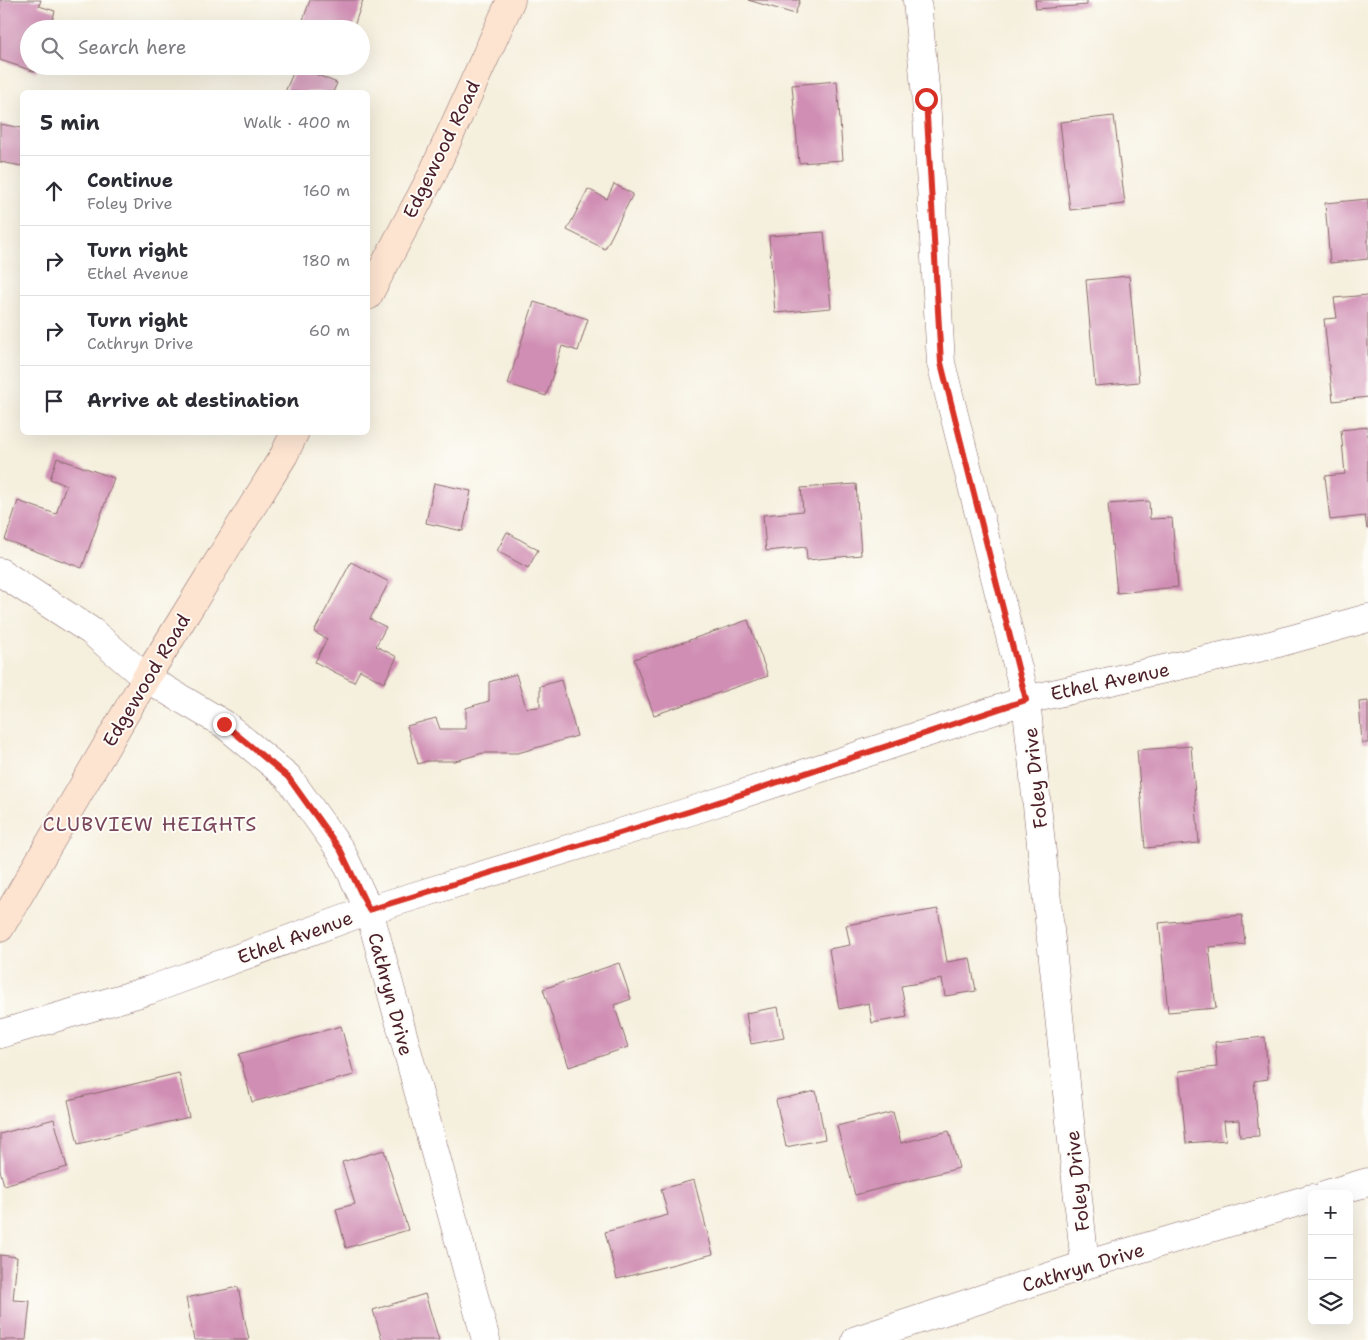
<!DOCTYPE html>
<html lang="en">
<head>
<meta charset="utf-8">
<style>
	:root { --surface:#fff; --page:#f2f2f3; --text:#2b2b33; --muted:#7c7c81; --line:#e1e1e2 }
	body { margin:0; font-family:"Shantell Sans",sans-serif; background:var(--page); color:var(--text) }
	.controls { position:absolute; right:15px; bottom:15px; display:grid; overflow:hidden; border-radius:8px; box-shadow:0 5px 20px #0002 }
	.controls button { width:45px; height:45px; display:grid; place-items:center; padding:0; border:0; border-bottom:1px solid var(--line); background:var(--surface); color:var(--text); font:25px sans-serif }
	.stop { position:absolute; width:15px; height:15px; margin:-11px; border:4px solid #d93025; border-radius:50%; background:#fff }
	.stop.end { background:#d93025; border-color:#fff; box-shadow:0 1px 5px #0008 }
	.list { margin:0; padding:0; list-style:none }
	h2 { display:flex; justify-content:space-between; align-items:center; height:65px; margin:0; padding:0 20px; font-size:21px }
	h2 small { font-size:16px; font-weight:400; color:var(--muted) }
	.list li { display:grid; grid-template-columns:32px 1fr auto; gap:15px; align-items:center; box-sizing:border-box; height:70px; padding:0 20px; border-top:1px solid var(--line) }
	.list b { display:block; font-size:19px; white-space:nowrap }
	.list p { margin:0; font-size:16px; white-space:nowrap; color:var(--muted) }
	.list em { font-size:16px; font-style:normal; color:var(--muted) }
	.icon { flex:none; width:28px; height:28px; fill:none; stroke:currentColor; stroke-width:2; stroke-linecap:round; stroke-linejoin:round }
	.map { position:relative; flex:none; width:1368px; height:1340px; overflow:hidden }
	.search { position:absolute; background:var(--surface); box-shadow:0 5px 20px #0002; left:20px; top:20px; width:350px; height:55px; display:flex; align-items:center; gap:12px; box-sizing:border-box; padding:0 18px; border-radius:28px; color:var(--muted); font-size:19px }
	.panel { position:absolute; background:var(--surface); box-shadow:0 5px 20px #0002; left:20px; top:90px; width:350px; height:345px; border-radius:8px }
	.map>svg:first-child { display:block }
	.building { fill:#d08eb4 }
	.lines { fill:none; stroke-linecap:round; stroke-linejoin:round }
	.street-casing { stroke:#866869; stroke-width:29 }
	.secondary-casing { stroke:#866869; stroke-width:29 }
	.street { stroke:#fff; stroke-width:28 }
	.secondary { stroke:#fde4d1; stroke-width:28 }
	.route { stroke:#d93025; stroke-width:6 }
	.labels { text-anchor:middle; stroke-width:4; stroke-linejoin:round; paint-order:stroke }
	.street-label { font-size:19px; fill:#4a1f2b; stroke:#fdfcf7 }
	.neighbourhood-label { font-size:20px; letter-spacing:1px; fill:#79465b; stroke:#fdfcf7 }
</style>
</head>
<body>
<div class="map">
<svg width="1368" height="1340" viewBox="0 0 1368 1340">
	<rect width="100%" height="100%" fill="#fdfcf7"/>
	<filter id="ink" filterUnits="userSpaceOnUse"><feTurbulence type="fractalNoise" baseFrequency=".02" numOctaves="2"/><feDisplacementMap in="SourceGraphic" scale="10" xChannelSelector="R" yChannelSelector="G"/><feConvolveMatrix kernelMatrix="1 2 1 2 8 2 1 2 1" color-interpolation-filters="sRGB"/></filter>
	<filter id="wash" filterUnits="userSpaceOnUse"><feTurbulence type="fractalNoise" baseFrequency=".0096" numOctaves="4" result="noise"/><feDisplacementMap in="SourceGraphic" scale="20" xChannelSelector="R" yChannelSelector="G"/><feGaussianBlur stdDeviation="1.12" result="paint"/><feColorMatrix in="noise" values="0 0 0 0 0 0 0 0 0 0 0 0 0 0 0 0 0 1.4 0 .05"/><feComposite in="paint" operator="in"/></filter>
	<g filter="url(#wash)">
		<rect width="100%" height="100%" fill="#f5efdd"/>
		<g id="blocks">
			<path class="building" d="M 0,0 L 41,0 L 39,6 L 55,11 L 50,29 L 29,29 L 29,66 L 38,66 L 36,72 L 0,60 Z
				M 310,0 L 363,0 L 353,29 L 327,29 L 303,20 Z
				M 748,0 L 800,0 L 795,14 Z
				M 1035,0 L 1087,0 L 1087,5 L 1036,9 Z
				M 296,66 L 337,83 L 333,92 L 285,92 Z
				M 837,81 L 843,160 L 799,163 L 792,85 Z
				M 1114,116 L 1125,204 L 1070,210 L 1060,122 Z
				M 0,124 L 22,128 L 22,166 L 0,162 Z
				M 614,184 L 633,194 L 605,249 L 567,230 L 588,189 L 607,199 Z
				M 1368,199 L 1368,259 L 1330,263 L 1325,203 Z
				M 824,232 L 831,308 L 775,313 L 769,236 Z
				M 1129,276 L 1139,382 L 1095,386 L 1086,280 Z
				M 1368,295 L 1368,397 L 1333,401 L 1324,319 L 1337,318 L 1334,298 Z
				M 534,302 L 588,319 L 578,351 L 562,346 L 546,396 L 508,384 Z
				M 1368,427 L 1368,529 L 1367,529 L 1365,516 L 1330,520 L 1325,476 L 1345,474 L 1341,430 Z
				M 57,458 L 114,478 L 82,568 L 5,540 L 18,501 L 56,514 L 66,485 L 50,479 Z
				M 434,483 L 471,491 L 463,531 L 426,523 Z
				M 856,484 L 861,555 L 807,560 L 806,547 L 766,551 L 763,515 L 803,511 L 801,488 Z
				M 1149,501 L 1150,519 L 1172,518 L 1178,587 L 1117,593 L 1108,504 Z
				M 507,532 L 538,550 L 528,568 L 497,551 Z
				M 351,562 L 389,582 L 370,619 L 386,627 L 376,646 L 397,657 L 384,683 L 360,670 L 354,682 L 315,662 L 327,639 L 314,632 Z
				M 748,620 L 768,676 L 654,715 L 634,659 Z
				M 516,674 L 526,708 L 540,707 L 540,686 L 561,680 L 577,736 L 518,753 L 483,753 L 455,761 L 427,761 L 418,764 L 407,726 L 436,718 L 440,729 L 466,729 L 466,708 L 489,701 L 489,682 Z
				M 1368,701 L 1368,743 L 1362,743 L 1359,702 Z
				M 1191,746 L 1199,843 L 1145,848 L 1137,750 Z
				M 938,909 L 947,962 L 970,958 L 976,991 L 945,996 L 942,979 L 901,986 L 907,1017 L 872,1023 L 869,1003 L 839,1009 L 829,949 L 850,945 L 846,925 Z
				M 1242,915 L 1245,944 L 1209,947 L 1216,1008 L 1168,1012 L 1159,923 Z
				M 619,963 L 631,999 L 614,1005 L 628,1047 L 569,1067 L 543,989 Z
				M 778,1007 L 784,1038 L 751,1044 L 746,1013 Z
				M 341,1026 L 354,1075 L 252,1102 L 239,1054 Z
				M 1265,1037 L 1268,1079 L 1254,1081 L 1259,1136 L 1240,1137 L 1239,1120 L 1224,1121 L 1226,1140 L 1186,1143 L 1179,1071 L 1217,1067 L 1215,1042 Z
				M 179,1073 L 189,1117 L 78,1144 L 68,1100 Z
				M 816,1091 L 825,1139 L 786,1147 L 776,1100 Z
				M 893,1112 L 901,1143 L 949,1131 L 959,1168 L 855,1195 L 837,1126 Z
				M 54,1119 L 67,1167 L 4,1185 L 0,1170 L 0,1134 Z
				M 384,1150 L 408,1230 L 346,1248 L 336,1209 L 355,1204 L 342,1162 Z
				M 694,1180 L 713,1254 L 617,1279 L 605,1232 L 668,1215 L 661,1189 Z
				M 0,1255 L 17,1257 L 13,1300 L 30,1301 L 26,1340 L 0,1340 Z
				M 238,1287 L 249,1340 L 194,1340 L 186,1298 Z
				M 425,1294 L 439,1340 L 382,1340 L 373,1310 Z"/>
		</g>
	</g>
	<g filter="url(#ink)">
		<use href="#blocks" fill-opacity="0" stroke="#866869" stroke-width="1"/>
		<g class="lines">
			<defs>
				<path id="street" d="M 917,0 L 926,99 L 941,363 L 1026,700 L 1085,1265
					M 0,572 L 91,631 L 146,678 L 224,724 L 288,777 L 341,851 L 369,910 L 486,1340
					M 0,1034 L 150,990 L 369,910 L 691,811 L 1026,700 L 1271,645 L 1368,618
					M 1327,1194 L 1368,1182
					M 856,1340 L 1085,1265 L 1312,1198"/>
				<path id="secondary" d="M 368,296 L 431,177 L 511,0
					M 0,928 L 146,678 L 284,455 L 295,432"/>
			</defs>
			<use href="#street" class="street-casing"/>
			<use href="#secondary" class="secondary-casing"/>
			<use href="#street" class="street"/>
			<use href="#secondary" class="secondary"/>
		</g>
	</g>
	<g class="lines" filter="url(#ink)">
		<path class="route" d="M 224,724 L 288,777 L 341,851 L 369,910 L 691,811 L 1026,700 L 941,363 L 926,99"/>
	</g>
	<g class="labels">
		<g class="street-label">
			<text transform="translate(441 149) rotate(-64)" y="7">Edgewood Road</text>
			<text transform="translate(146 680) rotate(-59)" y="7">Edgewood Road</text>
			<text transform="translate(1110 681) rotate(-12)" y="7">Ethel Avenue</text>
			<text transform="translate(1035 778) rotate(-96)" y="7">Foley Drive</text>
			<text transform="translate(295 937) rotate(-20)" y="7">Ethel Avenue</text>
			<text transform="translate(391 994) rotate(75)" y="7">Cathryn Drive</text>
			<text transform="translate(1077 1181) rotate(-96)" y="7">Foley Drive</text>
			<text transform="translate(1083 1267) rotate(-17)" y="7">Cathryn Drive</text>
		</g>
		<g class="neighbourhood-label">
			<text x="150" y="831">CLUBVIEW HEIGHTS</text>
		</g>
	</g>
</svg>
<div class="controls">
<button>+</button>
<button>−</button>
<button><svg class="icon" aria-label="layers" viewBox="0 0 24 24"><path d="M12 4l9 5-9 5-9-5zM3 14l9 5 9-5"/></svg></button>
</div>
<div class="stop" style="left:926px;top:99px"></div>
<div class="stop end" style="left:224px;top:724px"></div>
<div class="search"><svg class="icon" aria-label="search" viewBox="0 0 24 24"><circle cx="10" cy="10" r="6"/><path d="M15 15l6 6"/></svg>Search here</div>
<section class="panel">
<h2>5 min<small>Walk · 400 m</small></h2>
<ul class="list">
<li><svg class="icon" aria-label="ahead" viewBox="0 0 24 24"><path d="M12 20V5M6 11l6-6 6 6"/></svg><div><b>Continue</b><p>Foley Drive</p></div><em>160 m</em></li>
<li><svg class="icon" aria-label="right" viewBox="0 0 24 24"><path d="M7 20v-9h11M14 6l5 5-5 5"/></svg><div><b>Turn right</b><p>Ethel Avenue</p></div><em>180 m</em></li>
<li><svg class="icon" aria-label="right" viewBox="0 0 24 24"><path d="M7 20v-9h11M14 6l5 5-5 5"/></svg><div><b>Turn right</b><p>Cathryn Drive</p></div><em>60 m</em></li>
<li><svg class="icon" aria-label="arrive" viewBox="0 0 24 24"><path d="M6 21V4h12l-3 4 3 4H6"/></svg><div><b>Arrive at destination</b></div></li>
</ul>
</section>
</div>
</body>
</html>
